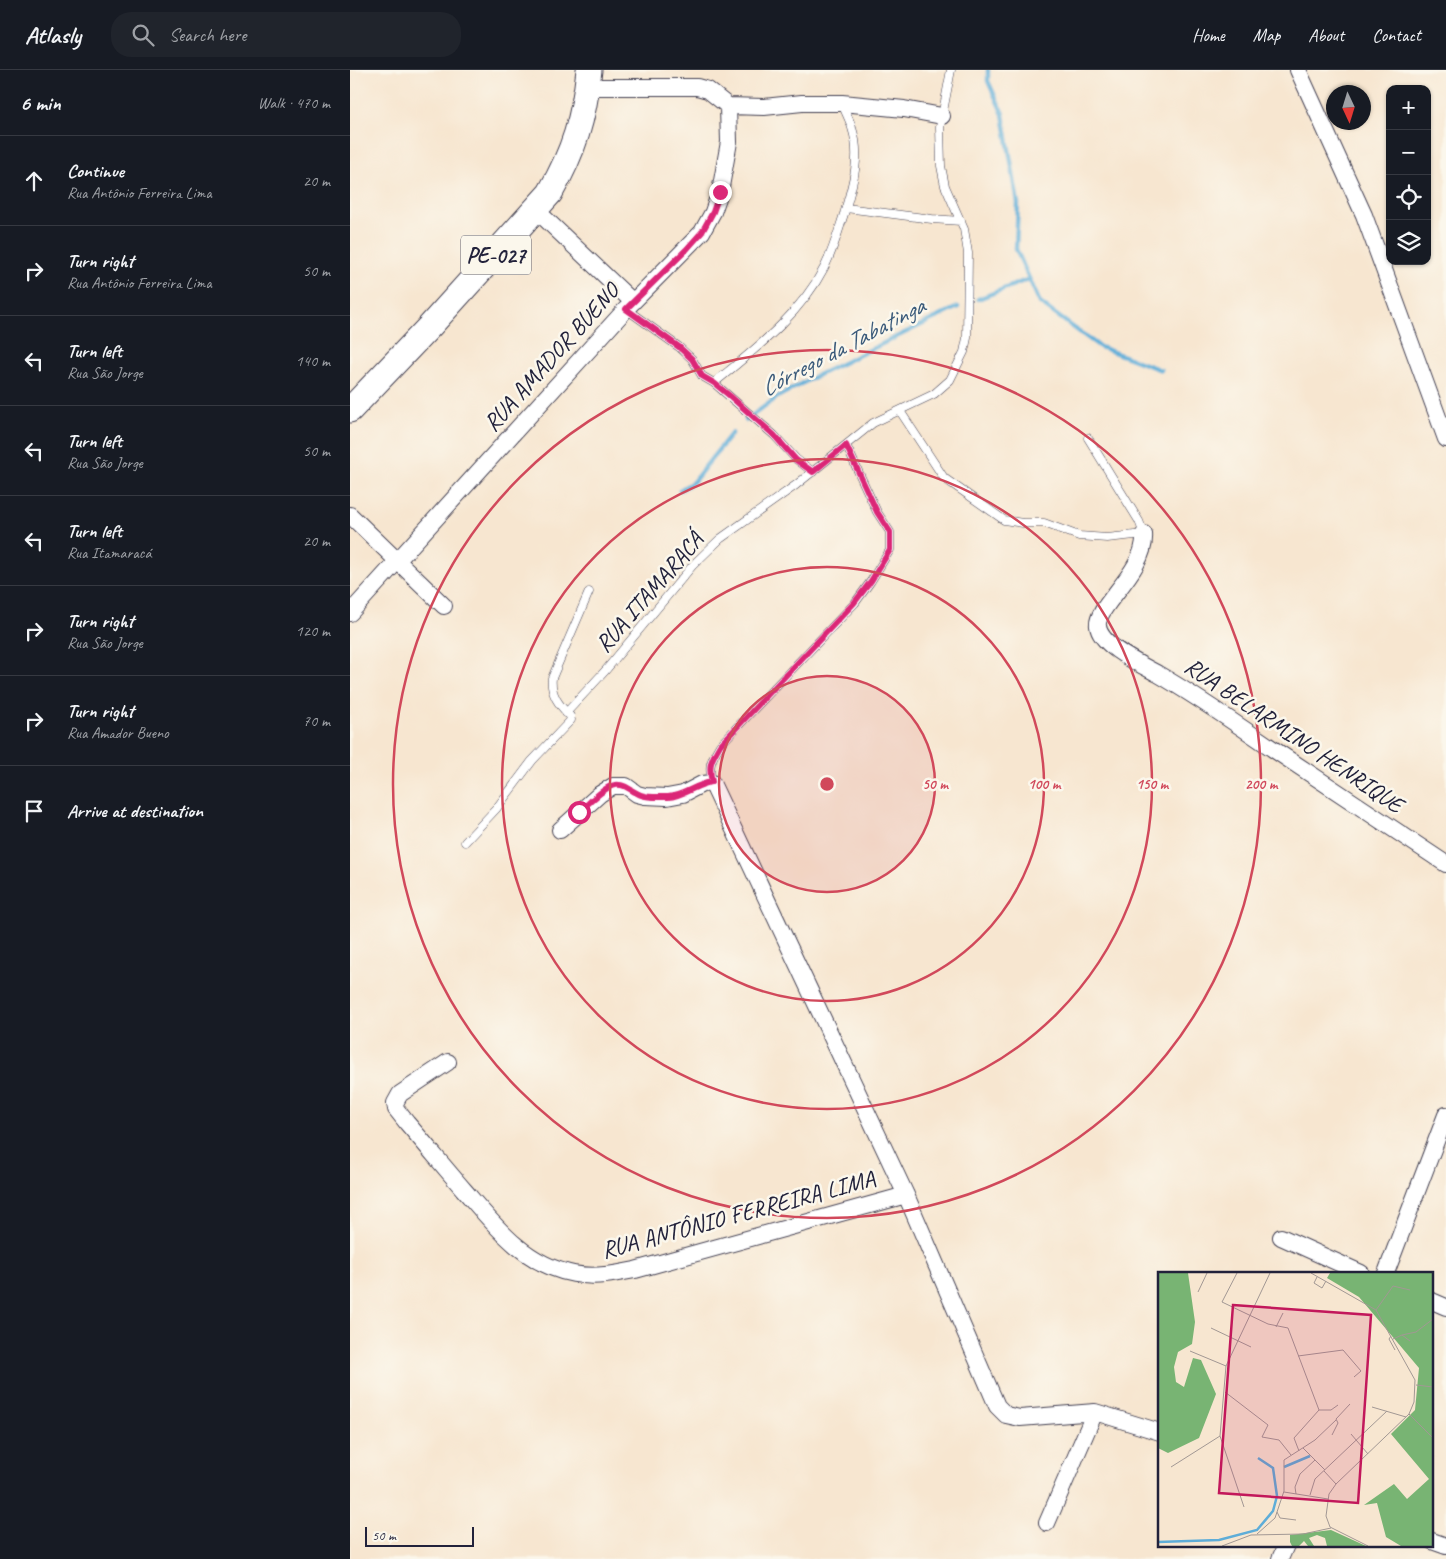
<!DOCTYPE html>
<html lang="en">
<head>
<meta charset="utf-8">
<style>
	:root { --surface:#171b24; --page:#20242c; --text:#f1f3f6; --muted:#9ea1a6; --line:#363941 }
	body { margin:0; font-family:Caveat,sans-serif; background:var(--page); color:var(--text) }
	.controls { position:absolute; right:15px; top:15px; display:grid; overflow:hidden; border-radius:10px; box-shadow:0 1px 4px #0004 }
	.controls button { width:45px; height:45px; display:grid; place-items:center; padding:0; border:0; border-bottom:1px solid var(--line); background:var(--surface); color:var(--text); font:25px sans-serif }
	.compass { position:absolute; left:976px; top:15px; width:45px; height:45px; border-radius:50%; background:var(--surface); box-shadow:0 1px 4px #0004; rotate:176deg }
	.scale { position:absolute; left:15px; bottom:12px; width:109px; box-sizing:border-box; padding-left:5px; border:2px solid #22223b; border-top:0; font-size:14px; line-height:18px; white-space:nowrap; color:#22223b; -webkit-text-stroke:4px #fbf7ec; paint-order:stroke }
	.stop { position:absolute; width:15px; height:15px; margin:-11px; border:4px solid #db2777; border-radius:50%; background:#fff }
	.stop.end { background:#db2777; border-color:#fff; box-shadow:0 1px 5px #0008 }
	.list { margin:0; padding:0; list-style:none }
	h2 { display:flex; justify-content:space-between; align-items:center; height:65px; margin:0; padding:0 20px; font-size:21px }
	h2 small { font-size:16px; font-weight:400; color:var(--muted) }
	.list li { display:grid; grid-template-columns:32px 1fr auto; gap:15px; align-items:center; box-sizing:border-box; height:90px; padding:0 20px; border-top:1px solid var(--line) }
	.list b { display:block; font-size:19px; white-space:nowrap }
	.list p { margin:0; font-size:16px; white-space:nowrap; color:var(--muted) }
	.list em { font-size:16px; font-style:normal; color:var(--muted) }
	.icon { flex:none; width:28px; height:28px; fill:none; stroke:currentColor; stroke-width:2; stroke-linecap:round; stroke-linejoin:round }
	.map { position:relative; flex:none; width:1096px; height:1489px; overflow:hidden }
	header { display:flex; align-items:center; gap:30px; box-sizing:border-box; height:70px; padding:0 25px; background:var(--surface); border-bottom:1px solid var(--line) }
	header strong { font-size:24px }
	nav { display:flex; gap:28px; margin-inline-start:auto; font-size:18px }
	.search { width:350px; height:45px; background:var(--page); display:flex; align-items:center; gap:12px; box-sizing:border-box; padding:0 18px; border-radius:20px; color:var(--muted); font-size:19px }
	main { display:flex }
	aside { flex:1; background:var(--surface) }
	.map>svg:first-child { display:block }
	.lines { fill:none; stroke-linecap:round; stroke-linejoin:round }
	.stream { stroke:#5eadd8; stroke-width:4.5 }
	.lane-casing { stroke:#423f51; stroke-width:9 }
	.street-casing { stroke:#423f51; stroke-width:18 }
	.primary-casing { stroke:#423f51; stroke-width:27 }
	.lane { stroke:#fff; stroke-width:8 }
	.street { stroke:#fff; stroke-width:16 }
	.primary { stroke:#fff; stroke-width:25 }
	.route { stroke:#db2777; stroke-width:6 }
	.ring { fill:none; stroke:#d1495b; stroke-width:2.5 }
	.labels { text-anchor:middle; stroke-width:5; stroke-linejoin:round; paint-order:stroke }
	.shield { fill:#fbf7ec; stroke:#636270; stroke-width:1 }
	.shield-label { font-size:22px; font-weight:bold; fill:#22223b }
	.street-label { font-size:24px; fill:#22223b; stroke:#fbf7ec }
	.water-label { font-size:25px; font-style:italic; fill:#3a5a7a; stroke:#fbf7ec }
	.inset-river { fill:none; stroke:#5eadd8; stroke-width:2.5 }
	.inset-road { fill:none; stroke:#a29894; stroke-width:1 }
	.view { fill:#c2185b; fill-opacity:0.15; stroke:#c2185b; stroke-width:2.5 }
	.inset-edge { fill:none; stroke:#22223b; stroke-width:2.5 }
	.centre { fill:#d1495b; stroke:#fbf7ec; stroke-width:2.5 }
	.ring-label { font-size:15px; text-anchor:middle; font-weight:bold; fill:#d1495b; stroke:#fbf7ec; stroke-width:5; stroke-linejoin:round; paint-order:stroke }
</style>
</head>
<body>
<header>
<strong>Atlasly</strong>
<div class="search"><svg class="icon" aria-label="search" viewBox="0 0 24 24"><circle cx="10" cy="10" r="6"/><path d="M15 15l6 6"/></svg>Search here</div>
<nav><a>Home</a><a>Map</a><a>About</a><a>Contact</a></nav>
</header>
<main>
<aside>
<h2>6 min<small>Walk · 470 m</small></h2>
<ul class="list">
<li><svg class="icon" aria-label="ahead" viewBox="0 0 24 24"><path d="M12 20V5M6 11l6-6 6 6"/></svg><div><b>Continue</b><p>Rua Antônio Ferreira Lima</p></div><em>20 m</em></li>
<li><svg class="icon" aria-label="right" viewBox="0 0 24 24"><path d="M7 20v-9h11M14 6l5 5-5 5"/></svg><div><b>Turn right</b><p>Rua Antônio Ferreira Lima</p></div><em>50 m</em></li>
<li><svg class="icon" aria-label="left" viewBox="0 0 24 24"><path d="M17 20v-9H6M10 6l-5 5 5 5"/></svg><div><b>Turn left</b><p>Rua São Jorge</p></div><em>140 m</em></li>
<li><svg class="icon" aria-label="left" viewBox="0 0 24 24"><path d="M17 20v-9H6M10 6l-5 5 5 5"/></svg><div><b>Turn left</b><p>Rua São Jorge</p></div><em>50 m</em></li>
<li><svg class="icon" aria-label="left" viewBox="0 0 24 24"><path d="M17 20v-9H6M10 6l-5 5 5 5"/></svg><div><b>Turn left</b><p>Rua Itamaracá</p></div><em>20 m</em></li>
<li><svg class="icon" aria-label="right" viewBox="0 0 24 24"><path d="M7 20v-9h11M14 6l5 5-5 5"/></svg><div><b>Turn right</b><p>Rua São Jorge</p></div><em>120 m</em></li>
<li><svg class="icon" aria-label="right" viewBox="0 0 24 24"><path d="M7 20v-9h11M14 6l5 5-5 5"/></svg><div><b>Turn right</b><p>Rua Amador Bueno</p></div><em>70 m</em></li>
<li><svg class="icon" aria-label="arrive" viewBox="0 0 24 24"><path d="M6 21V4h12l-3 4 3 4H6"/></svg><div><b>Arrive at destination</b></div></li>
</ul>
</aside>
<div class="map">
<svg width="1096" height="1489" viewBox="0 0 1096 1489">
	<rect width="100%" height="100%" fill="#fbf7ec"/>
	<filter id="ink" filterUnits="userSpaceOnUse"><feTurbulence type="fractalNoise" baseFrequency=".02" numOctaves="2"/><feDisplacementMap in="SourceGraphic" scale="10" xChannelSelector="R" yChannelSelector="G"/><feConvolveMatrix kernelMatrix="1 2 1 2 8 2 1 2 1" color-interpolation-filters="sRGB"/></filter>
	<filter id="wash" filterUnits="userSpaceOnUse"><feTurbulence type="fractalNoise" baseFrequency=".0096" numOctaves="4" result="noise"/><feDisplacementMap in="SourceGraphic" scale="20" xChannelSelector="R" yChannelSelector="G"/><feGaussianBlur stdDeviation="1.12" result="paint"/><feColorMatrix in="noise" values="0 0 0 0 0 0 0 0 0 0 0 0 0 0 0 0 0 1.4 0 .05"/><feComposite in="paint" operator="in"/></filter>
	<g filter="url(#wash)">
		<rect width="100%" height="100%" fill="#f7e6d0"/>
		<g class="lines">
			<path class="stream" d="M 638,0 L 638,11 L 653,44 L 668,133 L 666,179 L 690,233 L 750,277 L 811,300
				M 628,229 L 679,209
				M 396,350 L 429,326 L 464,307 L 608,237
				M 330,420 L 343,412 L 382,363"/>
		</g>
	</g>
	<g filter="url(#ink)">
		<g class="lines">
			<defs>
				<path id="lane" d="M 496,138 L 582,149 L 611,151
					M 276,239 L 329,277 L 342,289 L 352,306 L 364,313 L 380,327 L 424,365 L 446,389 L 463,402
					M 364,313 C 404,280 450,245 474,198 C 483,181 488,162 494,144 C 502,117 512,87 502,58 C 500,50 495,42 492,33
					M 550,341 L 594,408 L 654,450 L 673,453 L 694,453 L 729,466 L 757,468 L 794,464 L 789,451 L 738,368
					M 216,643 L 255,601 L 343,495 L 370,469 L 446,415 L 523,353 L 584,324 L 600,310 L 614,282 L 617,268 L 618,183 L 614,159 L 595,116 L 591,96 L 590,57 L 601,0
					M 362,713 C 358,695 361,690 370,675 L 505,533 L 521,511 L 540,480 L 540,462 L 527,442 L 496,375
					M 115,772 L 146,739 L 182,691 L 221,650 L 220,646 C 209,635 200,624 202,608 L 239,522"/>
				<path id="street" d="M 948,0 L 1014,145 L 1096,369
					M 237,17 L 347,17 L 358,20 L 378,36 L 414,37 L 452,33 L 492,33 L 554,39 L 592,46
					M 186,140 L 283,232
					M 0,445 L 94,536
					M 794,464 C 797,501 745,536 748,556 C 750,576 792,595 808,604 C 848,627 885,653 923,679 C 981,717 1038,756 1096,794
					M 0,543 L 276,239 L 352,162 L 363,142 L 370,122 L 379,72 L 378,36
					M 210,760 L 250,724 L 263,716 L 276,716 L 287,724 L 295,726 L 317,727 L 333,724 L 352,714 L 362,713 L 556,1125 L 647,1336 L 656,1345 L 670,1348 L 745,1342 L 810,1362
					M 98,992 L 50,1024 L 45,1033 L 46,1039 L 57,1053 C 76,1075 95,1098 114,1120 C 145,1156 175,1195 224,1204 C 245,1208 265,1204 285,1200 L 556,1125
					M 931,1167 L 1011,1203
					M 1036,1203 L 1096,1045
					M 1082,1231 L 1096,1237
					M 697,1453 L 745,1342
					M 1082,1471 L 1096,1476
					M 930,1489 L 936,1475"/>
				<path id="primary" d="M 0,340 L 81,255 L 200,123 C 224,81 234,48 239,0"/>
			</defs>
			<use href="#lane" class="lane-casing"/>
			<use href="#street" class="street-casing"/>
			<use href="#primary" class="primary-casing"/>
			<use href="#lane" class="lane"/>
			<use href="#street" class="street"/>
			<use href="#primary" class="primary"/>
		</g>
	</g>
	<g class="lines" filter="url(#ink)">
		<path class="route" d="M 229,742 C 238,734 248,723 259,717 C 272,710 280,721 291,725 C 299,728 310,727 318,727 C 334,726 346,714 362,712 C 358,695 361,690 370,675 L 504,533 L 521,511 L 540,480 L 540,462 L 527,442 L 496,375 L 463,402 L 446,390 L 424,365 L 380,326 L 364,313 L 352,306 L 342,289 L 329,277 L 276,239 L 336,180 L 352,162 L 363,142 L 370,122"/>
	</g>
	<circle cx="477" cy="714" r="108" fill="#d1495b" fill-opacity=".12"/>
	<g class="ring">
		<circle cx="477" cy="714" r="108"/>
		<circle cx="477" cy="714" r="217"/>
		<circle cx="477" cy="714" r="325"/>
		<circle cx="477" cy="714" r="434"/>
	</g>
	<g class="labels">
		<rect class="shield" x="111" y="165.5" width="70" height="39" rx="4"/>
		<g class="shield-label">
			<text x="146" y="193">PE-027</text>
		</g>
		<g class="street-label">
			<text transform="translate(201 287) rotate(-48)" y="8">RUA AMADOR BUENO</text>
			<text transform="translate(299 522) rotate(-49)" y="8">RUA ITAMARACÁ</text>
			<text transform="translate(944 665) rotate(34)" y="8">RUA BELARMINO HENRIQUE</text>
			<text transform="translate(388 1144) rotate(-15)" y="8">RUA ANTÔNIO FERREIRA LIMA</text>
		</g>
		<g class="water-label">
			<text transform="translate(492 276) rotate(-28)" y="9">Córrego da Tabatinga</text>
		</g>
	</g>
	<g transform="translate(808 1202)">
		<rect width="275" height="275" fill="#f7e6d0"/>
		<path d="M 0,1 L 30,1 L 37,50 L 34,72 L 20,80 L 16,95 L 18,110 L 26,115 L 35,86 L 43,88 L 58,122 L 41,166 L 10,181 L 0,176 ZM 172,1 L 275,1 L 275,274 L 243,274 L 228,265 L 219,231 L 206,233 L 236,212 L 249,227 L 271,207 L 233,162 L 257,138 L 261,96 L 201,25 L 169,6 ZM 173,258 L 208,274 L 169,274 L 167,266 L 159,263 L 151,266 L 156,274 L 150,274 L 146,269 L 141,274 L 134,274 L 132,270 L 132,263 Z" fill="#78b473"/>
		<path class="inset-river" d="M 126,195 L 152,184M 0,270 L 61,268 L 99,258 L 115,239 L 119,224 L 115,196 L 100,186"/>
		<path class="inset-road" d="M 79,1 L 64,30 L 110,52 L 130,56 L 161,138M 153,1 L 218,38 L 257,108 L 256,130 L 251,142 L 178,212 L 171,222 L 168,244 L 172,255 L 210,274M 159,5 L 156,11 L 164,16 L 168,9M 40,20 L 49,1M 218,38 L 235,14 L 252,18M 118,55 L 125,41M 53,56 L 93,75M 244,63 L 258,60 L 275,47M 233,64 L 231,67 L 237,78M 235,67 L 244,63 L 252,69M 32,79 L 68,94M 140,84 L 185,78 L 203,99 L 196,105M 258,113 L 275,115M 67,120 L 110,153 L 104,165M 214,135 L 248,145M 161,138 L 173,138 L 180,133M 251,142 L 275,166M 193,162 L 210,182M 174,163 L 180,151 L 178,147 L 192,132M 104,165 L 121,168 L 133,183M 145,176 L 167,198M 141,179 L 136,166 L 161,138M 13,195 L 62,164M 166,199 L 178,212M 126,220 L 170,227M 138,222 L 137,215 L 142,202 L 157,188M 152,223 L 157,207 L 229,139M 86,235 L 62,164 L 68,94 L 112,1M 119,240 L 122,246 L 138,248M 99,262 L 117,246 L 126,219 L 126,188 L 157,168 L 178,148M 64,274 L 93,263 L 145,262 L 173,256"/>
		<path class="view" d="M 75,33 L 213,43 L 200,231 L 61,221 Z"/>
		<rect width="275" height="275" class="inset-edge"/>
	</g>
	<circle cx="477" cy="714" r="8" class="centre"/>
	<g class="ring-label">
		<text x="585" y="719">50 m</text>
		<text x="694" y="719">100 m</text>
		<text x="802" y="719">150 m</text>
		<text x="911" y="719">200 m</text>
	</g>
</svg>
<div class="controls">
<button>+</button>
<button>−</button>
<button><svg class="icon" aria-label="locate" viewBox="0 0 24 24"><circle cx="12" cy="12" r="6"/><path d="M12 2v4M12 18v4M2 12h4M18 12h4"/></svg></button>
<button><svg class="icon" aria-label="layers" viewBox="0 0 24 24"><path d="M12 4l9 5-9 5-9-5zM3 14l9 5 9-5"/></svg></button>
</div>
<svg class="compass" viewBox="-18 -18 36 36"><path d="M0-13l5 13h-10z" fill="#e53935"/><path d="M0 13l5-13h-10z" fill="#9ea1a6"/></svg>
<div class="scale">50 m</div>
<div class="stop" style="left:229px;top:742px"></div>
<div class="stop end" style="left:370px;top:122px"></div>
</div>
</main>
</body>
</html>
